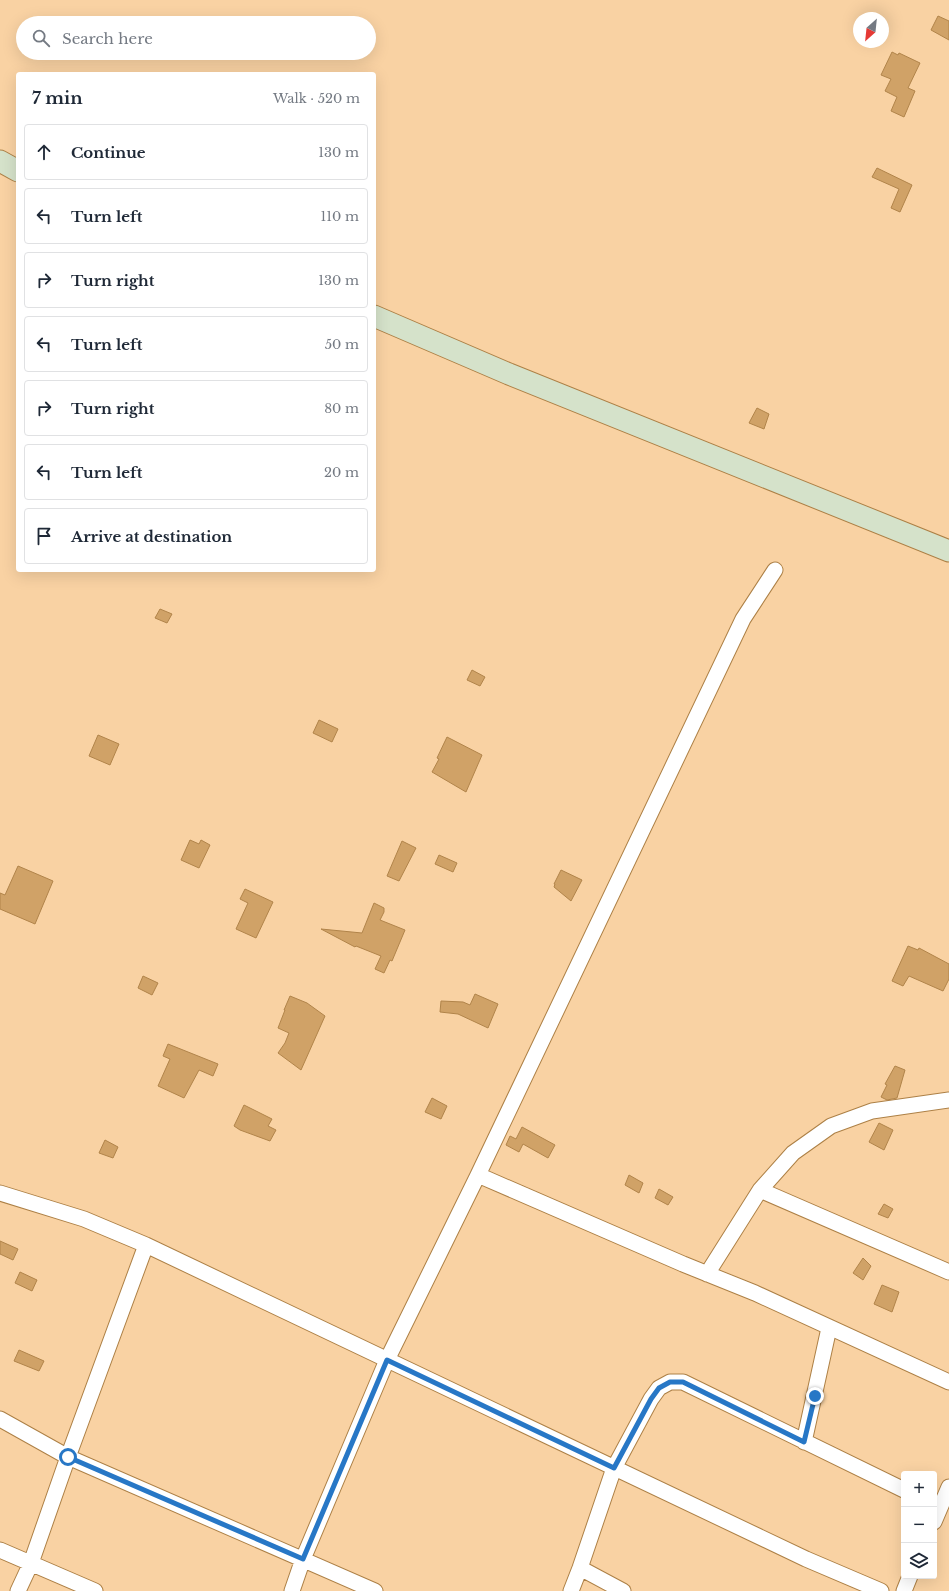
<!DOCTYPE html>
<html lang="en">
<head>
<meta charset="utf-8">
<style>
	:root { --surface:#fff; --page:#f6f6f7; --text:#1f2937; --muted:#747a83; --line:#e0e1e3 }
	body { margin:0; font-family:"Libre Baskerville",serif; background:var(--page); color:var(--text) }
	.controls { position:absolute; right:12px; bottom:12px; display:grid; overflow:hidden; border-radius:4px; box-shadow:0 4px 16px #0002 }
	.controls button { width:36px; height:36px; display:grid; place-items:center; padding:0; border:0; border-bottom:1px solid var(--line); background:var(--surface); color:var(--text); font:20px sans-serif }
	.compass { position:absolute; left:853px; top:12px; width:36px; height:36px; border-radius:50%; background:var(--surface); box-shadow:0 4px 16px #0002; rotate:207deg }
	.stop { position:absolute; width:12px; height:12px; margin:-9px; border:3px solid #2777c6; border-radius:50%; background:#fff }
	.stop.end { background:#2777c6; border-color:#fff; box-shadow:0 1px 4px #0008 }
	.list { margin:0; padding:0; list-style:none }
	h2 { display:flex; justify-content:space-between; align-items:center; height:52px; margin:0; padding:0 16px; font-size:17px }
	h2 small { font-size:13px; font-weight:400; color:var(--muted) }
	.list li { display:grid; grid-template-columns:26px 1fr auto; gap:12px; align-items:center; box-sizing:border-box; height:56px; margin:0 8px 8px; padding:0 8px; border:1px solid var(--line); border-radius:4px }
	.list b { display:block; font-size:15px; white-space:nowrap }
	.list em { font-size:13px; font-style:normal; color:var(--muted) }
	.icon { flex:none; width:22px; height:22px; fill:none; stroke:currentColor; stroke-width:2; stroke-linecap:round; stroke-linejoin:round }
	.map { position:relative; flex:none; width:949px; height:1591px; overflow:hidden }
	.search { position:absolute; background:var(--surface); box-shadow:0 4px 16px #0002; left:16px; top:16px; width:360px; height:44px; display:flex; align-items:center; gap:10px; box-sizing:border-box; padding:0 14px; border-radius:22px; color:var(--muted); font-size:15px }
	.panel { position:absolute; background:var(--surface); box-shadow:0 4px 16px #0002; left:16px; top:72px; width:360px; height:500px; border-radius:4px }
	.map>svg:first-child { display:block }
	.building { fill:#d0a267; stroke:#b1844a }
	.lines { fill:none; stroke-linecap:round; stroke-linejoin:round }
	.street-casing { stroke:#ad8046; stroke-width:17 }
	.secondary-casing { stroke:#ad8046; stroke-width:23 }
	.street { stroke:#fff; stroke-width:15 }
	.secondary { stroke:#d5e2ca; stroke-width:21 }
	.route { stroke:#2777c6; stroke-width:5 }
</style>
</head>
<body>
<div class="map">
<svg width="949" height="1591" viewBox="0 0 949 1591">
	<rect width="100%" height="100%" fill="#f9d2a3"/>
	<path class="building" d="M 938,16 L 949,21 L 949,40 L 931,30 Z
		M 892,52 L 898,55 L 899,53 L 920,63 L 908,88 L 915,91 L 904,117 L 891,111 L 897,97 L 885,91 L 891,79 L 881,75 Z
		M 877,168 L 912,185 L 900,212 L 891,208 L 899,189 L 872,177 Z
		M 757,408 L 769,414 L 764,429 L 749,423 Z
		M 160,609 L 172,614 L 167,623 L 155,618 Z
		M 472,670 L 485,677 L 480,686 L 467,680 Z
		M 319,720 L 338,729 L 332,742 L 313,733 Z
		M 98,735 L 119,744 L 110,765 L 89,756 Z
		M 447,737 L 482,755 L 466,792 L 432,772 L 439,759 L 437,758 Z
		M 190,840 L 199,844 L 201,840 L 210,845 L 199,868 L 181,860 Z
		M 402,841 L 416,848 L 399,881 L 387,876 Z
		M 439,855 L 457,863 L 453,872 L 435,864 Z
		M 18,866 L 53,881 L 35,924 L 0,909 L 0,893 L 5,895 Z
		M 561,870 L 582,880 L 571,901 L 554,887 L 555,884 L 554,884 Z
		M 245,889 L 273,902 L 256,938 L 236,929 L 248,903 L 240,899 Z
		M 374,903 L 384,908 L 384,912 L 380,920 L 405,930 L 392,961 L 390,960 L 384,973 L 375,969 L 381,956 L 356,946 L 355,947 L 321,929 L 362,933 Z
		M 908,946 L 918,950 L 919,948 L 949,964 L 949,979 L 943,991 L 909,976 L 903,986 L 892,981 Z
		M 143,976 L 158,983 L 152,995 L 138,988 Z
		M 475,994 L 498,1004 L 488,1028 L 458,1014 L 440,1012 L 441,1001 L 463,1002 L 470,1005 Z
		M 290,996 L 307,1003 L 325,1016 L 301,1070 L 278,1053 L 285,1043 L 289,1033 L 278,1028 L 285,1010 L 284,1010 Z
		M 168,1044 L 218,1064 L 213,1076 L 199,1070 L 184,1098 L 158,1086 L 170,1059 L 163,1056 Z
		M 895,1066 L 905,1070 L 897,1098 L 887,1100 L 881,1097 L 887,1085 L 885,1084 Z
		M 432,1098 L 447,1106 L 441,1119 L 425,1112 Z
		M 244,1105 L 272,1119 L 268,1126 L 276,1130 L 270,1141 L 240,1130 L 234,1126 Z
		M 879,1123 L 893,1130 L 884,1150 L 869,1142 Z
		M 522,1127 L 555,1145 L 548,1158 L 523,1144 L 519,1152 L 506,1145 L 510,1136 L 516,1139 Z
		M 105,1140 L 118,1147 L 113,1158 L 99,1153 Z
		M 629,1175 L 643,1183 L 639,1193 L 625,1185 Z
		M 659,1189 L 673,1197 L 668,1205 L 655,1198 Z
		M 884,1204 L 893,1209 L 888,1218 L 878,1214 Z
		M 0,1241 L 18,1249 L 13,1260 L 0,1254 Z
		M 863,1258 L 871,1266 L 863,1280 L 853,1273 Z
		M 20,1272 L 37,1280 L 32,1291 L 15,1283 Z
		M 882,1285 L 899,1292 L 892,1312 L 874,1304 Z
		M 19,1350 L 44,1361 L 39,1371 L 14,1361 Z"/>
	<g class="lines">
		<defs>
			<path id="street" d="M 478,1175 L 683,1264 L 755,1293 L 949,1382
				M 760,1190 L 949,1272
				M 0,1193 L 84,1219 L 146,1245 L 806,1559 L 881,1591
				M 707,1274 L 760,1190 L 793,1153 L 831,1126 L 872,1111 L 949,1100
				M 0,1419 L 68,1457 L 375,1591
				M 804,1442 L 829,1328
				M 934,1522 L 949,1487
				M 0,1550 L 95,1591
				M 580,1568 L 623,1591
				M 18,1591 L 31,1563 L 68,1457 L 146,1245
				M 292,1591 L 303,1559 L 387,1360 L 478,1175 L 743,619 L 775,570
				M 571,1591 L 580,1568 L 614,1468 L 651,1399 L 659,1388 L 670,1382 L 683,1382 L 904,1490
				M 904,1591 L 910,1576"/>
			<path id="secondary" d="M 0,161 L 18,171
				M 374,316 L 509,374 L 949,551"/>
		</defs>
		<use href="#street" class="street-casing"/>
		<use href="#secondary" class="secondary-casing"/>
		<use href="#street" class="street"/>
		<use href="#secondary" class="secondary"/>
	</g>
	<g class="lines">
		<path class="route" d="M 68,1457 L 303,1559 L 387,1360 L 614,1468 L 651,1399 L 659,1388 L 670,1382 L 683,1382 L 804,1442 L 815,1396"/>
	</g>
</svg>
<div class="controls">
<button>+</button>
<button>−</button>
<button><svg class="icon" aria-label="layers" viewBox="0 0 24 24"><path d="M12 4l9 5-9 5-9-5zM3 14l9 5 9-5"/></svg></button>
</div>
<svg class="compass" viewBox="-18 -18 36 36"><path d="M0-13l5 13h-10z" fill="#e53935"/><path d="M0 13l5-13h-10z" fill="#747a83"/></svg>
<div class="stop" style="left:68px;top:1457px"></div>
<div class="stop end" style="left:815px;top:1396px"></div>
<div class="search"><svg class="icon" aria-label="search" viewBox="0 0 24 24"><circle cx="10" cy="10" r="6"/><path d="M15 15l6 6"/></svg>Search here</div>
<section class="panel">
<h2>7 min<small>Walk · 520 m</small></h2>
<ul class="list">
<li><svg class="icon" aria-label="ahead" viewBox="0 0 24 24"><path d="M12 20V5M6 11l6-6 6 6"/></svg><div><b>Continue</b></div><em>130 m</em></li>
<li><svg class="icon" aria-label="left" viewBox="0 0 24 24"><path d="M17 20v-9H6M10 6l-5 5 5 5"/></svg><div><b>Turn left</b></div><em>110 m</em></li>
<li><svg class="icon" aria-label="right" viewBox="0 0 24 24"><path d="M7 20v-9h11M14 6l5 5-5 5"/></svg><div><b>Turn right</b></div><em>130 m</em></li>
<li><svg class="icon" aria-label="left" viewBox="0 0 24 24"><path d="M17 20v-9H6M10 6l-5 5 5 5"/></svg><div><b>Turn left</b></div><em>50 m</em></li>
<li><svg class="icon" aria-label="right" viewBox="0 0 24 24"><path d="M7 20v-9h11M14 6l5 5-5 5"/></svg><div><b>Turn right</b></div><em>80 m</em></li>
<li><svg class="icon" aria-label="left" viewBox="0 0 24 24"><path d="M17 20v-9H6M10 6l-5 5 5 5"/></svg><div><b>Turn left</b></div><em>20 m</em></li>
<li><svg class="icon" aria-label="arrive" viewBox="0 0 24 24"><path d="M6 21V4h12l-3 4 3 4H6"/></svg><div><b>Arrive at destination</b></div></li>
</ul>
</section>
</div>
</body>
</html>
